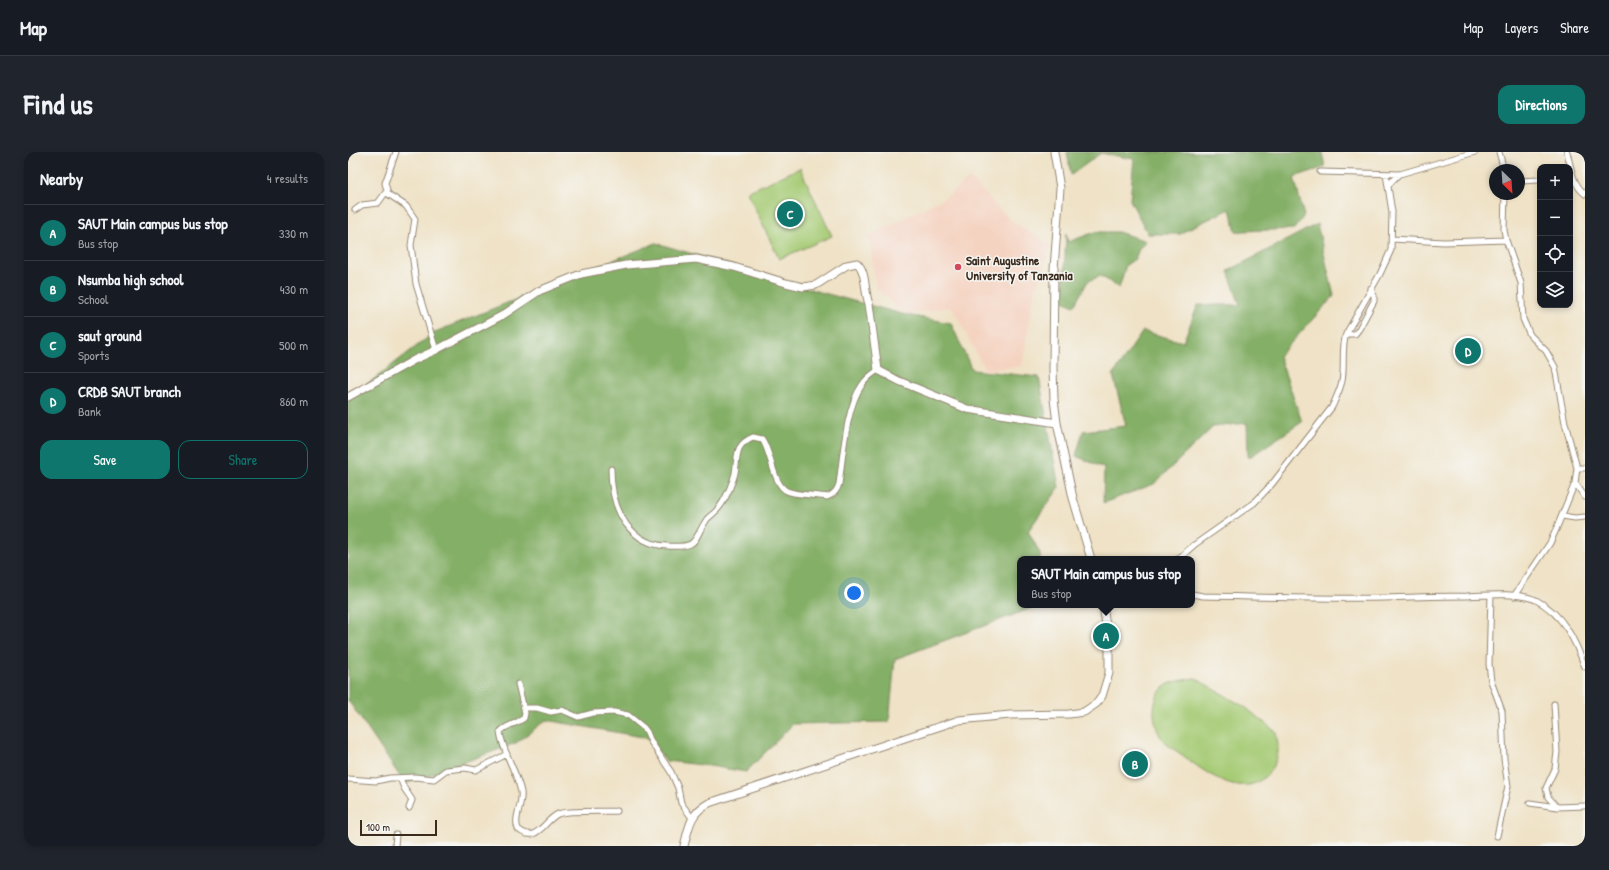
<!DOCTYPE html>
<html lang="en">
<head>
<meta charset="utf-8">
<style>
	:root { --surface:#171b24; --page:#20242c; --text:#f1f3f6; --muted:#9ea1a6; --line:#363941; --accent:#0f766e }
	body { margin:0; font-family:"Patrick Hand",sans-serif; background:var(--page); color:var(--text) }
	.controls { position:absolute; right:12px; top:12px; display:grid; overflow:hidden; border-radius:8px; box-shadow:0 2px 6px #0003 }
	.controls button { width:36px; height:36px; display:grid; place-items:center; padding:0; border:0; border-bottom:1px solid var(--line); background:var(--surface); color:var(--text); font:20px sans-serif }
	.compass { position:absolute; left:1141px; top:12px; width:36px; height:36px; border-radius:50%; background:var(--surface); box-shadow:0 2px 6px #0003; rotate:155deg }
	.scale { position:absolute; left:12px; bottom:10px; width:77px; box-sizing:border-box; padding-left:4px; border:2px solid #3b2a1e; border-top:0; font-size:11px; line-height:14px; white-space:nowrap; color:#3b2a1e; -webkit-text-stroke:3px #f6f6f2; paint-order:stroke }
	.you { position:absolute; left:506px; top:441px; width:14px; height:14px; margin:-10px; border:3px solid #fff; border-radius:50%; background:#1a73e8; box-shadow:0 0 0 6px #1a73e833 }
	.badge { display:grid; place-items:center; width:26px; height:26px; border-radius:50%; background:var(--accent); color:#fff; font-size:13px; font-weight:700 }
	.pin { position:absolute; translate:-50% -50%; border:2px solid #fff; box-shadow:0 1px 4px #0006 }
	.popup { position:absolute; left:669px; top:404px; width:178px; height:52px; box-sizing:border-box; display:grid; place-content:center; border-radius:8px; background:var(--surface); filter:drop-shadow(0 1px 3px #0005); font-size:13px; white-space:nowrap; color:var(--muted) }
	.popup b { font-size:15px; color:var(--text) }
	.popup::after { content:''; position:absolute; left:50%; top:100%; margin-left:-8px; border:8px solid transparent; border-top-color:var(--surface) }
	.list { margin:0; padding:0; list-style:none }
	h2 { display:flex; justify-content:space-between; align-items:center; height:52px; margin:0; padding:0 16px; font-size:17px }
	h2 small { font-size:13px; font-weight:400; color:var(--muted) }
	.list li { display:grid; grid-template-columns:26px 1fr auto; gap:12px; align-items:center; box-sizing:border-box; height:56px; padding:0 16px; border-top:1px solid var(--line) }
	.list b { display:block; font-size:15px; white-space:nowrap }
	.list p { margin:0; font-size:13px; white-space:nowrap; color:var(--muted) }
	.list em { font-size:13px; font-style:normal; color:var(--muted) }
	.actions { display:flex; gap:8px; padding:12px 16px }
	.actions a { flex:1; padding:9px 0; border:1px solid var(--accent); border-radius:12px; text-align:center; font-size:14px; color:var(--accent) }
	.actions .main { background:var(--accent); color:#fff }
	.icon { flex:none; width:22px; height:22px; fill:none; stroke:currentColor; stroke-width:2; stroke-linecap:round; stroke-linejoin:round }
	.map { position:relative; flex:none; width:1237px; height:694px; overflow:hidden; border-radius:12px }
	header { display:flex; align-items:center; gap:24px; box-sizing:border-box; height:56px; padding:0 20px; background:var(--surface); border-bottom:1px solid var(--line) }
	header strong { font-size:19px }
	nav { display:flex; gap:22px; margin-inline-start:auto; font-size:14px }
	.intro { display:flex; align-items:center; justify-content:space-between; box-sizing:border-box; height:96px; padding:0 24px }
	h1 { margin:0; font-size:28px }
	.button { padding:10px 18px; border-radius:12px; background:var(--accent); color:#fff; font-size:14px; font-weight:700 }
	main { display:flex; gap:24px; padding:0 24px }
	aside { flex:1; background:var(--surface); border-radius:12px; box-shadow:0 2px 6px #0003 }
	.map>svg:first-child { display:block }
	.built { fill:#f5d3c1 }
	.green { fill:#a6cb75; stroke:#707a4a }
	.forest { fill:#84af66; stroke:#606c42 }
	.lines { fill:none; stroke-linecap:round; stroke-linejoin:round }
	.street-casing { stroke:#958672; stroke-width:7 }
	.secondary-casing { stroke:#958672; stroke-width:9 }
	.street { stroke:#fff; stroke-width:5 }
	.secondary { stroke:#fff; stroke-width:7 }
	.poi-dot { fill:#d1495b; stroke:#f6f6f2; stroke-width:1.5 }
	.labels { text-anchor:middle; stroke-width:3; stroke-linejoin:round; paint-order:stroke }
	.poi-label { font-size:13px; font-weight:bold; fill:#3b2a1e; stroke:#f6f6f2; text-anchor:start }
</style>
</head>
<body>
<header>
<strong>Map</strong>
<nav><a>Map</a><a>Layers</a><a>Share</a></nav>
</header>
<div class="intro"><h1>Find us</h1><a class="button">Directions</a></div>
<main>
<aside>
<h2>Nearby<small>4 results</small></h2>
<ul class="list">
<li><span class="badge">A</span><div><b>SAUT Main campus bus stop</b><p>Bus stop</p></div><em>330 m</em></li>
<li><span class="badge">B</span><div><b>Nsumba high school</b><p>School</p></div><em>430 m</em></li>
<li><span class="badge">C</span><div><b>saut ground</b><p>Sports</p></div><em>500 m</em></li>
<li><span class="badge">D</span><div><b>CRDB SAUT branch</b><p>Bank</p></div><em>860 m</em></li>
</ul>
<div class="actions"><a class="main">Save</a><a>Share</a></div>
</aside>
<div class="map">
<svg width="1237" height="694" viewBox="0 0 1237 694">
	<rect width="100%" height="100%" fill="#f6f6f2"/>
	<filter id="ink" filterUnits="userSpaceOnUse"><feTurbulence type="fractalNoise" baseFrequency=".025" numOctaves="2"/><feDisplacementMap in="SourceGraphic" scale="8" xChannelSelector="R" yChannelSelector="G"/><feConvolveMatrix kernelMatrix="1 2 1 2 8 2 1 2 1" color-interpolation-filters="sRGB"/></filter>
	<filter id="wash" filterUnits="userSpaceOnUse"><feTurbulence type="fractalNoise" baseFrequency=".012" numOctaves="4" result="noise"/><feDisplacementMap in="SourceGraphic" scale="16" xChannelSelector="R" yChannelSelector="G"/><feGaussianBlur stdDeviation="0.9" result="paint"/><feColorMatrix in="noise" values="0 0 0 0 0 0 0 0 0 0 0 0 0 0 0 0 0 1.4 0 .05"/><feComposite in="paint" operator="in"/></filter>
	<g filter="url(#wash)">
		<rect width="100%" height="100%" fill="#efe2c6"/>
		<path class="built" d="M 622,26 L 663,69 L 703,93 L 687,137 L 674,214 L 637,218 L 604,155 L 558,163 L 528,137 L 521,84 L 598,45 Z"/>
		<path class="green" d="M 452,16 L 484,84 L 431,107 L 399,40 Z
			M 847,526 L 897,555 L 928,580 C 931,598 932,605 921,620 C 897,652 855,619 833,602 C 827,598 818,593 814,587 C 805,573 802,552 813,538 C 820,529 836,528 847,526 Z"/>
		<path class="forest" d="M 719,0 L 974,0 L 977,15 L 946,25 L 956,64 L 946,77 L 895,79 L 888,80 L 882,57 L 838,78 L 833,82 L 800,82 L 782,48 L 786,7 L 753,1 L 723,23 Z
			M 969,72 L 986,144 L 931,204 L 954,270 L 900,306 L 899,271 L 865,275 L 806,332 L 755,351 L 756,316 L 728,304 L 735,279 L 778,274 L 765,223 L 795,179 L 835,190 L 850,153 L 892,153 L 880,119 Z
			M 747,80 L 770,80 L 798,89 L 791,97 L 787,107 L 778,113 L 771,136 L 753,124 L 740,129 L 726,154 L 715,149 L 718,81 L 720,90 Z
			M 308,91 L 472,140 L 558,163 L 603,171 L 624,218 L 691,225 L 711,336 L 680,379 L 692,401 L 692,407 L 672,407 L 672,453 L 692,453 L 547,507 L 541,570 L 445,572 L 398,620 L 362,614 L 318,609 L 300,586 L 198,568 L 168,591 L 57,632 L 0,548 L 0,247 L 87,180 Z"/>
	</g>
	<g filter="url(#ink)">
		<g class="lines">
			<defs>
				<path id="street" d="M 48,0 L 37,31 L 40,42 L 58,54 L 67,67 L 63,93 L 68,132 L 88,198
					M 1151,0 L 1156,18
					M 1219,0 C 1223,15 1224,32 1237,42
					M 972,20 L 1052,22 L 1127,0
					M 1171,29 L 1192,28
					M 1040,35 L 1042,31 L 1051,22
					M 1157,42 L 1156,78 L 1158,88 L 1173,131 L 1175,167 L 1182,183 L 1198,199 L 1207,215 L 1217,271 L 1229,316 L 1227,331 L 1207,380 L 1202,391 L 1166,444
					M 7,58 L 14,53 L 30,51 L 38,40
					M 1044,87 L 1096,90 L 1158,88
					M 998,182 L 1007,182 L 1011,177 L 1026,149 L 1026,144 L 1023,136
					M 1229,316 L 1237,316
					M 263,317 C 263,337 266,355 278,372 C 289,386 301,393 319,394 C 352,396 344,389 359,367 C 362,364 365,362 368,359 C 374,353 378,345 381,338 C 383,333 386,326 387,321 C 390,304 386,293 405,285 L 414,287 C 423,299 425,333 439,339 C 447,343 469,343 479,345 C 486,342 489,339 491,332 C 495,304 498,255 514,233 C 518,226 524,222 530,218
					M 1227,331 L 1237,345
					M 1214,364 L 1227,366 L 1237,365
					M 830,407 L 846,393 L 906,351 L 924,332 L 984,255 C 988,246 992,238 994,229 C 997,213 993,197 998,182 L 1032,122 L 1043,98 L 1044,60 L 1038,22
					M 844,442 L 855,444 C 916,445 976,447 1037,446 C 1064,445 1092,444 1119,444 C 1139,443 1170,440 1188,448 C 1215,462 1227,488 1237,515
					M 1143,443 L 1141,512 L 1143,529 L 1154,559 L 1156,607 L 1160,634 L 1149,684
					M 170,532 L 177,561 L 176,566 C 169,572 157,573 152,580 C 155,601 169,620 173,640 C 175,652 165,666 170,677 C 189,693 196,668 210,662 C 219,658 257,660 269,659
					M 1206,552 L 1209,600 L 1207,617 L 1198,636 L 1200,645 L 1209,655 L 1237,654
					M 176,556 L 189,556 L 203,560 L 214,558 L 230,565 L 245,561 L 266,560 L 280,563 L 296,576 L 299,580 L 303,590 L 323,620 L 330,636 L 333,651 L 344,666
					M 52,626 L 56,636 L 64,648 L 61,656
					M 0,627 L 28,629 L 42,626 L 67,625 L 86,627 L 98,618 L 117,616 L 128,618 L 159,602
					M 1182,651 L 1209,655
					M 47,694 L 48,683"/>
				<path id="secondary" d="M 706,0 L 712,36 L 706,117 L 705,217 L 706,247 L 709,271 L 725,346 L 743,407
					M 0,245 L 66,208 L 88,198 L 155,163 L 191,139 L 233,122 L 278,113 L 348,107 L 386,115 L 438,131 L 455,135 L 468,133 L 499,113 L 509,111 C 519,120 516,140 521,152 L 530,218 L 551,229 L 619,257 L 709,271
					M 336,694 C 341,675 342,661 361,651 L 611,568 L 662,563 L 721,562 L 736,560 L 749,551 L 754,544 L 761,521 L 761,494 L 755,453"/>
			</defs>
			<use href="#street" class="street-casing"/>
			<use href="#secondary" class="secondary-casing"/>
			<use href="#street" class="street"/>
			<use href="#secondary" class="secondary"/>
		</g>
	</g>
	<circle class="poi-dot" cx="610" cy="115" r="4"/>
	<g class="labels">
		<g class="poi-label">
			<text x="618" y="113">Saint Augustine<tspan x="618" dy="15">University of Tanzania</tspan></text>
		</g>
	</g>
</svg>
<div class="controls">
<button>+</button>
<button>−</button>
<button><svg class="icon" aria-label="locate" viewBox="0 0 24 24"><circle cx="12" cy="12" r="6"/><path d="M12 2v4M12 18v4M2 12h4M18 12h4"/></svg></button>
<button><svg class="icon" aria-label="layers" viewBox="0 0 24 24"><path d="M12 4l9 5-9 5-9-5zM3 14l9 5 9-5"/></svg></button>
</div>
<svg class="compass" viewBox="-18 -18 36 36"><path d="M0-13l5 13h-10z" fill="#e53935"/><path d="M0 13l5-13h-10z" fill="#9ea1a6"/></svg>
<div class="scale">100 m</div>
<div class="you"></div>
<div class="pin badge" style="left:758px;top:484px">A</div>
<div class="popup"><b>SAUT Main campus bus stop</b>Bus stop</div>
<div class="pin badge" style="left:787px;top:612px">B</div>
<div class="pin badge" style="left:442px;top:62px">C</div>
<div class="pin badge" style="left:1120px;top:199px">D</div>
</div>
</main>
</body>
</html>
